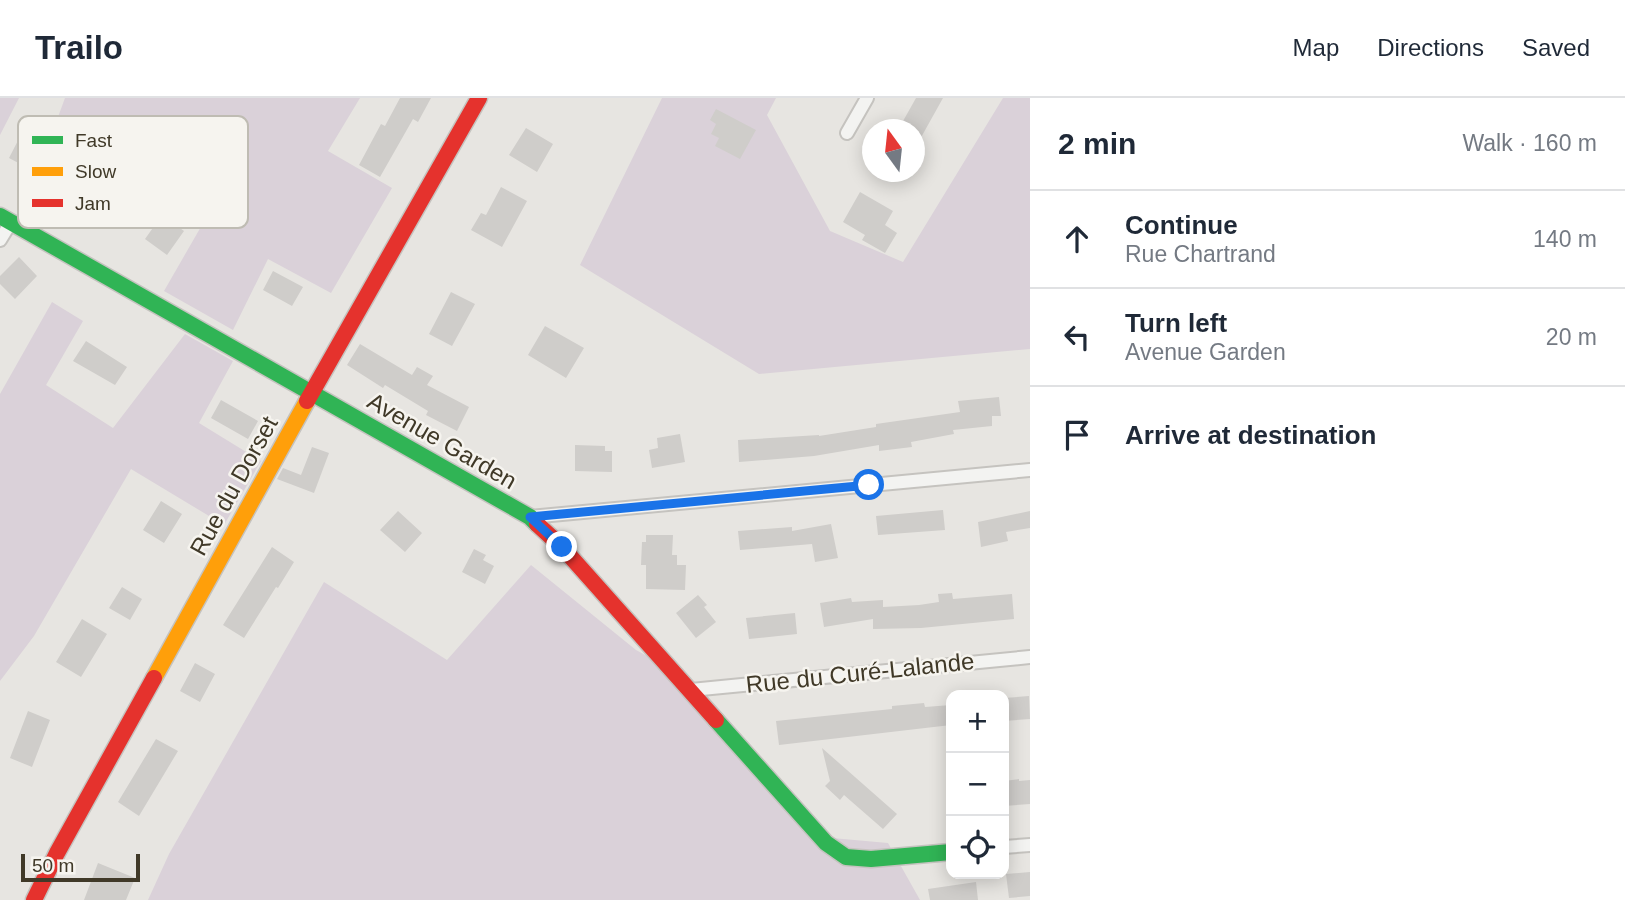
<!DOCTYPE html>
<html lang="en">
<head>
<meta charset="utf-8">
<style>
	:root { --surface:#fff; --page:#f6f6f7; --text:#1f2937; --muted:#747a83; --line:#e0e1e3 }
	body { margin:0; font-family:Arial,sans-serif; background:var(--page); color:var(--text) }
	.controls { position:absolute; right:21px; bottom:21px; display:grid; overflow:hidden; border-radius:14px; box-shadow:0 4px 18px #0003 }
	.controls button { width:63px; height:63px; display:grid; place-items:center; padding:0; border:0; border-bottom:2px solid var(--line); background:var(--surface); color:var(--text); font:35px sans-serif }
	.compass { position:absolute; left:862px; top:21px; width:63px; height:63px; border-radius:50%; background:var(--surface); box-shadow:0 4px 18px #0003; rotate:345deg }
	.scale { position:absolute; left:21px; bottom:18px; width:119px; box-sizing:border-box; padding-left:7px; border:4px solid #403928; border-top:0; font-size:19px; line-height:24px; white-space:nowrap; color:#403928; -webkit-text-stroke:5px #f6f4ef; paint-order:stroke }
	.stop { position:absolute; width:21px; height:21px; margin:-16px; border:5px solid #1a73e8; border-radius:50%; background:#fff }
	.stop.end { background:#1a73e8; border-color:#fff; box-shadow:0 2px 7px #0008 }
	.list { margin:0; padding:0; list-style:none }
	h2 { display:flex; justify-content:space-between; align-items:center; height:91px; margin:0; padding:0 28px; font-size:30px }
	h2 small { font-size:23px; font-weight:400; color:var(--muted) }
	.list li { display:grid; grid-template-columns:46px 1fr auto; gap:21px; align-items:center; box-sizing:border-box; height:98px; padding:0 28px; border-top:2px solid var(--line) }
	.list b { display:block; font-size:26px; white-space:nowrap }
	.list p { margin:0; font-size:23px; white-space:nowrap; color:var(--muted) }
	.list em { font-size:23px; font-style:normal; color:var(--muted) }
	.icon { flex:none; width:38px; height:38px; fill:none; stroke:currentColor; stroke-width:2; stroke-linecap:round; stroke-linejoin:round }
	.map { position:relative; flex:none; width:1030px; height:802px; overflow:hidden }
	header { display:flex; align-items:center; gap:42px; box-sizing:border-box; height:98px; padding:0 35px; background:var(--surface); border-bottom:2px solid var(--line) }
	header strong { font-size:33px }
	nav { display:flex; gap:38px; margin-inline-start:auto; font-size:24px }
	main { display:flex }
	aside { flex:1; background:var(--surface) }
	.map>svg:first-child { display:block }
	.green { fill:#dad1d9 }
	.building { fill:#cfcdca }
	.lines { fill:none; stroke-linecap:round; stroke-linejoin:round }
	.street-casing { stroke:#c5c3bf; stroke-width:16 }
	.fast-casing { stroke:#c5c3bf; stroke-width:19 }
	.slow-casing { stroke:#c5c3bf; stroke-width:19 }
	.jam-casing { stroke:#c5c3bf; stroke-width:19 }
	.street { stroke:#f3f3f1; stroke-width:12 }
	.fast { stroke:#30b455; stroke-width:16 }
	.slow { stroke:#ff9f0a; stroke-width:16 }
	.jam { stroke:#e5322d; stroke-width:16 }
	.route { stroke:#1a73e8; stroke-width:9 }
	.labels { text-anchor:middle; stroke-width:5; stroke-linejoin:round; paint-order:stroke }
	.street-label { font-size:24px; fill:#403928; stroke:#f6f4ef }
	.key { fill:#f6f4ef; stroke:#bfbcb3; stroke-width:2 }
	.key-label { font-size:19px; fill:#403928 }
</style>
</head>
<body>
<header>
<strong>Trailo</strong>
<nav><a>Map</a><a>Directions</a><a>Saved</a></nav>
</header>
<main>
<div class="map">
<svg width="1030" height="802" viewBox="0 0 1030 802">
	<rect width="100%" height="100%" fill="#e7e5e1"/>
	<path class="green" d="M 0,0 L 19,0 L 0,37 Z
		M 65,0 L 360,0 L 328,53 L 392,90 L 331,195 L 268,161 L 233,232 L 164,193 L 206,120 L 108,50 L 58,19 Z
		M 662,0 L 776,0 L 767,17 L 830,133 L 903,164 L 1003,0 L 1030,0 L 1030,251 L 759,276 L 580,167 Z
		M 52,204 L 83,223 L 46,287 L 113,330 L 185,236 L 233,263 L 199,325 L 261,363 L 224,427 L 131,371 L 34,538 L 0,583 L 0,296 Z
		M 531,467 L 636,552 L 695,584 L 832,740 L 888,745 L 920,802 L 148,802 L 169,756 L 324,484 L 447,562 Z"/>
	<path class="building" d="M 400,0 L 431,0 L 418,24 L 413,21 L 380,79 L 359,67 L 381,26 L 385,28 Z
		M 916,0 L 943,0 L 914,52 L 914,32 L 898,32 Z
		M 716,11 L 756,32 L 740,61 L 715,48 L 719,40 L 711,36 L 716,26 L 710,22 Z
		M 26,27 L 46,38 L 37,56 L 76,77 L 64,99 L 41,87 L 45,79 L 9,60 Z
		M 526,30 L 553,46 L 537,74 L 509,57 Z
		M 501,89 L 527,103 L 502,149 L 471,132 L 481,115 L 486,117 Z
		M 111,90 L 136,104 L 121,131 L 97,118 Z
		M 860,94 L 893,113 L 885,127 L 897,135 L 885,155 L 862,142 L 865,137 L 843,124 Z
		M 162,117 L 184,133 L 167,157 L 145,141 Z
		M 19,159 L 37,178 L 15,201 L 0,186 L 0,178 Z
		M 273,173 L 303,189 L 292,208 L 263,192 Z
		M 451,194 L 475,206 L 452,248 L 429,236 Z
		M 545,228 L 584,250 L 566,280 L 528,257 Z
		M 86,243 L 127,269 L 115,287 L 73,263 Z
		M 360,246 L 412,277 L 417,269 L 433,278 L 427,287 L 469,309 L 457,333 L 426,317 L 428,313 L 385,287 L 383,290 L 347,267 Z
		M 999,299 L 1001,318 L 992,318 L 992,328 L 953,332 L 954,336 L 911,344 L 912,349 L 879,353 L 879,347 L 814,358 L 739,364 L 738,342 L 819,337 L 819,338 L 876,329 L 876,326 L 960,314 L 958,303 Z
		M 221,302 L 258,323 L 248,341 L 211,320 Z
		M 680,336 L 685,364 L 652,370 L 649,352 L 658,350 L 657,340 Z
		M 575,347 L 605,348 L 605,353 L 612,353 L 612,374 L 575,373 Z
		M 312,349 L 329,355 L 314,395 L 277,381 L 283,370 L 301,377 Z
		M 161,403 L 182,416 L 164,445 L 143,432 Z
		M 943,412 L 945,432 L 878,437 L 876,418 Z
		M 398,413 L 422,435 L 405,454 L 380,432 Z
		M 1030,413 L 1030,430 L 1006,434 L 1008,443 L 981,449 L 978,424 Z
		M 831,426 L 838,460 L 815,464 L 812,446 L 740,452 L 738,433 L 792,429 L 792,433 Z
		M 646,437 L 673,437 L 672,457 L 677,457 L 677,467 L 686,467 L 685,492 L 646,491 L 646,467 L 641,467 L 642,444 L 646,444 Z
		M 272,449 L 294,464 L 278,490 L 276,489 L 244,540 L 223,527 Z
		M 474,451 L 486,457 L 483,462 L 494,468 L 485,486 L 462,474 Z
		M 122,489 L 142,501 L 130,522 L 109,510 Z
		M 952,495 L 953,501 L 1012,496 L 1014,521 L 921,530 L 873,531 L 873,521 L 824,529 L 820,505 L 851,500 L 852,504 L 883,502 L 883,509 L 919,507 L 939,504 L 938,496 Z
		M 698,497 L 707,507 L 704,509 L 716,524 L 696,540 L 676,515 Z
		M 795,515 L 797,536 L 749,541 L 746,520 Z
		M 82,521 L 107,536 L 81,579 L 56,564 Z
		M 195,565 L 215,576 L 200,604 L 180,593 Z
		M 1029,598 L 1030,621 L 1004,623 L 1004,600 Z
		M 924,605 L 925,609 L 951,607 L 951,627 L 779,647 L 776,623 L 892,611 L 892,608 Z
		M 28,613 L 50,622 L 32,669 L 10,660 Z
		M 156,641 L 178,653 L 139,718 L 118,704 Z
		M 822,650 L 897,716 L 883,731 L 844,697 L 840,702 L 825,688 L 830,683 Z
		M 1019,681 L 1019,683 L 1030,682 L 1030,706 L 1004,708 L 1004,683 Z
		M 98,765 L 135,780 L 126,802 L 84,802 Z
		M 1030,774 L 1030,798 L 1009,800 L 1006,776 Z
		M 976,784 L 978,802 L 930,802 L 928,791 Z"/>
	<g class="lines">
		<defs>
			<path id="street" d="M 847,35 L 867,0
				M 0,142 L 11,124
				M 530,419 L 1030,372
				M 691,592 L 1030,559
				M 1004,749 L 1030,747"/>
			<path id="fast" d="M 0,118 L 530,419 L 537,426
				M 716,622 L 826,745 L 846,759 L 871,761 L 951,754"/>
			<path id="slow" d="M 154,580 L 307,303"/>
			<path id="jam" d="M 307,303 L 479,0
				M 537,426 L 562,449 L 716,622
				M 34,802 L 57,755 L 154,580"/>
		</defs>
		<use href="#street" class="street-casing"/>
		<use href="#fast" class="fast-casing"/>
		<use href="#slow" class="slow-casing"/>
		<use href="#jam" class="jam-casing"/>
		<use href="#street" class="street"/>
		<use href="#fast" class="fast"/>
		<use href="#slow" class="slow"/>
		<use href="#jam" class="jam"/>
	</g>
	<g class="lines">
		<path class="route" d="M 562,449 L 530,419 L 869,387"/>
	</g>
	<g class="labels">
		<g class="street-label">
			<text transform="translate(442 343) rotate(30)" y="8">Avenue Garden</text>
			<text transform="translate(234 388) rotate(-61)" y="8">Rue du Dorset</text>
			<text transform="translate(860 575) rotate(-6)" y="8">Rue du Curé-Lalande</text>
		</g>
	</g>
	<rect x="18" y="18" width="230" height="112" rx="10" class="key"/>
	<rect x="32" y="38" width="31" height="8" fill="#30b455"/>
	<rect x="32" y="69" width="31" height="9" fill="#ff9f0a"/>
	<rect x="32" y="101" width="31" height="8" fill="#e5322d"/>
	<g class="key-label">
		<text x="75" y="49">Fast</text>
		<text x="75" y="80">Slow</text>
		<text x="75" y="112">Jam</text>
	</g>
</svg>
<div class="controls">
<button>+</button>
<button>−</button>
<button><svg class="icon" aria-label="locate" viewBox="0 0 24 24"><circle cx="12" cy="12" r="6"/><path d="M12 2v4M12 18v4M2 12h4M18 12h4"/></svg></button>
</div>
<svg class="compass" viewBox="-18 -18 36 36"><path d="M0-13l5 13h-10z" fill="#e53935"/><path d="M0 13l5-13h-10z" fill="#747a83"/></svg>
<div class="scale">50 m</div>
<div class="stop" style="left:869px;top:387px"></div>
<div class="stop end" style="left:562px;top:449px"></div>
</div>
<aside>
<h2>2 min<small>Walk · 160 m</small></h2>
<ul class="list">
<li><svg class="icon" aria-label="ahead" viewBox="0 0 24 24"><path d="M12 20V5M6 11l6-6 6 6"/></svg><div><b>Continue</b><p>Rue Chartrand</p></div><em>140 m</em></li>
<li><svg class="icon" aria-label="left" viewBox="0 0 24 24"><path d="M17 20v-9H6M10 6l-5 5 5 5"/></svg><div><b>Turn left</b><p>Avenue Garden</p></div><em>20 m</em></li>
<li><svg class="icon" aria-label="arrive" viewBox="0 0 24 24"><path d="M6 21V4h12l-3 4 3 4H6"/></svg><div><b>Arrive at destination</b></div></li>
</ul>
</aside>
</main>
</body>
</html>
